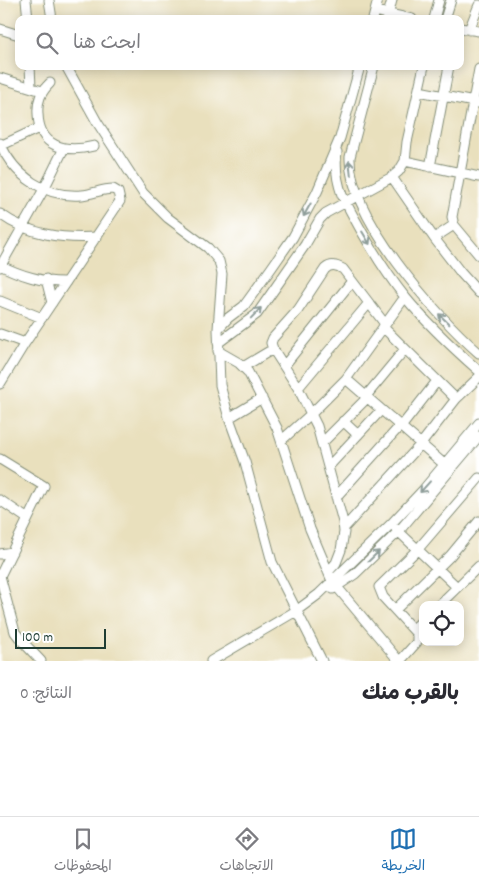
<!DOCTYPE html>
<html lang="ar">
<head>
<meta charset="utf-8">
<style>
	:root { --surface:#fff; --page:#f2f2f3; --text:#2b2b33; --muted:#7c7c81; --line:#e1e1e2; --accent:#1f6fb2 }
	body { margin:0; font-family:Dekko,"Playpen Sans Arabic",sans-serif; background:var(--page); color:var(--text); direction:rtl }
	.controls { position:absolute; right:15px; bottom:15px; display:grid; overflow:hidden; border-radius:10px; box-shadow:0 2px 12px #0003 }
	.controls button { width:45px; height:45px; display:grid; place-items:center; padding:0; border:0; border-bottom:1px solid var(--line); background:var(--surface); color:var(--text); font:25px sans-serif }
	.scale { position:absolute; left:15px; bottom:12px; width:91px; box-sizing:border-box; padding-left:5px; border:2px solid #1f3d34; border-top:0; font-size:14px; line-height:18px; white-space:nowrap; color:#1f3d34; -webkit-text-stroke:4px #fff; paint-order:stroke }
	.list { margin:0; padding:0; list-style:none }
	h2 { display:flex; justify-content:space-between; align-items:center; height:65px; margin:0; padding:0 20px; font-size:21px }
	h2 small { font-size:16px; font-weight:400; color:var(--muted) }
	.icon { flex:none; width:28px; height:28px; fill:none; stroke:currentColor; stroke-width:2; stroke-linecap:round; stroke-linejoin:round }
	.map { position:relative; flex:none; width:479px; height:661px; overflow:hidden; direction:ltr }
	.search { position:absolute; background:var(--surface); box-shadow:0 2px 12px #0003; left:15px; right:15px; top:15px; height:55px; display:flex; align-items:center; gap:12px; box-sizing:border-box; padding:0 18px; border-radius:10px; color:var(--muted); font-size:19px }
	.sheet { height:155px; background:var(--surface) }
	nav { display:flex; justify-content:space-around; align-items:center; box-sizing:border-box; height:70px; border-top:1px solid var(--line); background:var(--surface); font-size:14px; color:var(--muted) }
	nav a { display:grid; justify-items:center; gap:2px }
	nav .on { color:var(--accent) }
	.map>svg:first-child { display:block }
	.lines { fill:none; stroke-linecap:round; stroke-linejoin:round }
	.minor-casing { stroke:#848e78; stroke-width:11 }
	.minor { stroke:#fff; stroke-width:9 }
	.oneway { stroke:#8f9e9a }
</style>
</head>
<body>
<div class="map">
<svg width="479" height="661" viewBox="0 0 479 661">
	<rect width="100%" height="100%" fill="#fff"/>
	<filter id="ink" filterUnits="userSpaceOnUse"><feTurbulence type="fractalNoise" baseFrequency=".02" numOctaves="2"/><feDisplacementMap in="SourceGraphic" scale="10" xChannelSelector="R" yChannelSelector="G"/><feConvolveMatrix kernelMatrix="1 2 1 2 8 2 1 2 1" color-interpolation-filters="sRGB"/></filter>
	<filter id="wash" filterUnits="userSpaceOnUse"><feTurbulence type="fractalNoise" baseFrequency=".0096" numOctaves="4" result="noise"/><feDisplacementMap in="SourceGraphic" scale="20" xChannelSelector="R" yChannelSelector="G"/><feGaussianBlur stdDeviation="1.12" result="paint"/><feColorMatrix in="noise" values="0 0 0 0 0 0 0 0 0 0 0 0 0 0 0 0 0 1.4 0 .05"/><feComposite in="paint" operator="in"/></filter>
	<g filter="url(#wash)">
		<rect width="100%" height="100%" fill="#e9e0bd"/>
	</g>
	<g filter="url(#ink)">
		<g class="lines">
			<defs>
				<path id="minor" d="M 26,0 L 28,19
					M 49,0 L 52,19
					M 375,11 L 412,19
					M 373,19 L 378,0
					M 387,19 L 392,0
					M 434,19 L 439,0
					M 445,19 L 451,0
					M 460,28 L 479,31
					M 0,29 L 19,35
					M 469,30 L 479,5
					M 30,66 L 31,87
					M 66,66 L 97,122 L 143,193 L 168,218 L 208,248 L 219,261 L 222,274 L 218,329 L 220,385 L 229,418 L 245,462 L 272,562 L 322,661
					M 374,66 L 350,157 C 348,216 435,315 479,353
					M 479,69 L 452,217 L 454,225 L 479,255
					M 0,78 L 42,91
					M 50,83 C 41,92 37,100 38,114 C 39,148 66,153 94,146
					M 419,91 L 479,103
					M 0,143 C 14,176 46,198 82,195 C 93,194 102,189 113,189 L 118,192 L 120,201 L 25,343 L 0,384
					M 0,146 L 39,128
					M 337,152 C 335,166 337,181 342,195 C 360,230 380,266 405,297 C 427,324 453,348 479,371
					M 405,161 L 479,177
					M 430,167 L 449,66
					M 392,177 L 399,171 L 405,161 L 407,142 L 424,66
					M 0,214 C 29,235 62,239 97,237
					M 434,238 L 461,273 L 479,293
					M 0,265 C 19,275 45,283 66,282
					M 0,267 L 44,189 L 64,148
					M 46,279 L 52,303
					M 0,301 L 42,318
					M 383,327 L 456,399
					M 218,329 L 228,318 L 244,306 L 270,270 L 293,237 L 317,192 L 340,138 L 360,66
					M 0,334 L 25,343
					M 218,343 L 257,314 L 305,245 L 320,219 L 326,213 L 392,177 L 434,238 L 454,225
					M 273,349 L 271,343 L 273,338 L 298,310 L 325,269 C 331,264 336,265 343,269 L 385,324
					M 218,351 L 239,363 L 248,372 L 277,428 L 310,529 L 332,581 L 399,661
					M 284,366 L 352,281
					M 243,367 L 273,349 L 298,388 L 317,426 L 343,522 L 344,532 L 341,550 L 336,563 L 328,572
					M 346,379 L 445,465
					M 298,388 L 369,303
					M 366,396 L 405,349
					M 229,418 L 262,398
					M 343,421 L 358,435
					M 401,427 L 437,381
					M 282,440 L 312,413 L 346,379 L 405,297
					M 323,442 L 367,398
					M 0,459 L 44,486 L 0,576
					M 329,466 L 381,410
					M 336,497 L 400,426
					M 0,500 L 28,519
					M 344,528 L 421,444 L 456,399 L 479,377
					M 396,529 L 457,587
					M 0,554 L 12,552
					M 0,576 L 15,632 L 22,641 L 41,661
					M 333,589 L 355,574 L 399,531 L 479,436
					M 439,605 L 479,566
					M 395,610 L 450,556 L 479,521
					M 413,629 L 423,620
					M 211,661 L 296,611 L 319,594 L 391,524 L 423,490 L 479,423
					M 400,661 L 417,642 L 417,634 L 383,597 L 379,587 L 418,549 L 479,478"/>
			</defs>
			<use href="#minor" class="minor-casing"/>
			<use href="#minor" class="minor"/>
		</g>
		<defs><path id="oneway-shaft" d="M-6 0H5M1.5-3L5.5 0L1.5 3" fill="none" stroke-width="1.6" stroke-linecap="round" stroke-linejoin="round" transform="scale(1.25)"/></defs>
		<g class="oneway">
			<use href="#oneway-shaft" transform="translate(350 168) rotate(-96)"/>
			<use href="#oneway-shaft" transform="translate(307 210) rotate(119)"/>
			<use href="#oneway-shaft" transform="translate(366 238) rotate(59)"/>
			<use href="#oneway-shaft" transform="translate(256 313) rotate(-46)"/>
			<use href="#oneway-shaft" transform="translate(444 319) rotate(-136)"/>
			<use href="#oneway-shaft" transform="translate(425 487) rotate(132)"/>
			<use href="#oneway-shaft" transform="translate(374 556) rotate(-44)"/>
		</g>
	</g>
</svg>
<div class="controls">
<button><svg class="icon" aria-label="locate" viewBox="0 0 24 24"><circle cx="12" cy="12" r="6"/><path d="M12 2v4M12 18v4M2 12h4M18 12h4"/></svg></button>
</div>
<div class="scale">100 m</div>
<div class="search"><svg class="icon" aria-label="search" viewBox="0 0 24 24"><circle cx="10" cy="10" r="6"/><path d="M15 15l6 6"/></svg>ابحث هنا</div>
</div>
<section class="sheet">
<h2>بالقرب منك<small>النتائج: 0</small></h2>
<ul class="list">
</ul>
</section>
<nav>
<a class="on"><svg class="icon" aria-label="map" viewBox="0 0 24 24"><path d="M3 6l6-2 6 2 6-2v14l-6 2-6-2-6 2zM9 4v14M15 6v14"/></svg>الخريطة</a>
<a><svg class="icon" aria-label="directions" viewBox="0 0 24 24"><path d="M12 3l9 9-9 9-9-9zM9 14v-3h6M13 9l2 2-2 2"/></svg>الاتجاهات</a>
<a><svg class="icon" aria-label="saved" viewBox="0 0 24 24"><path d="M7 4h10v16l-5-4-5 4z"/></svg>المحفوظات</a>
</nav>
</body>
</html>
